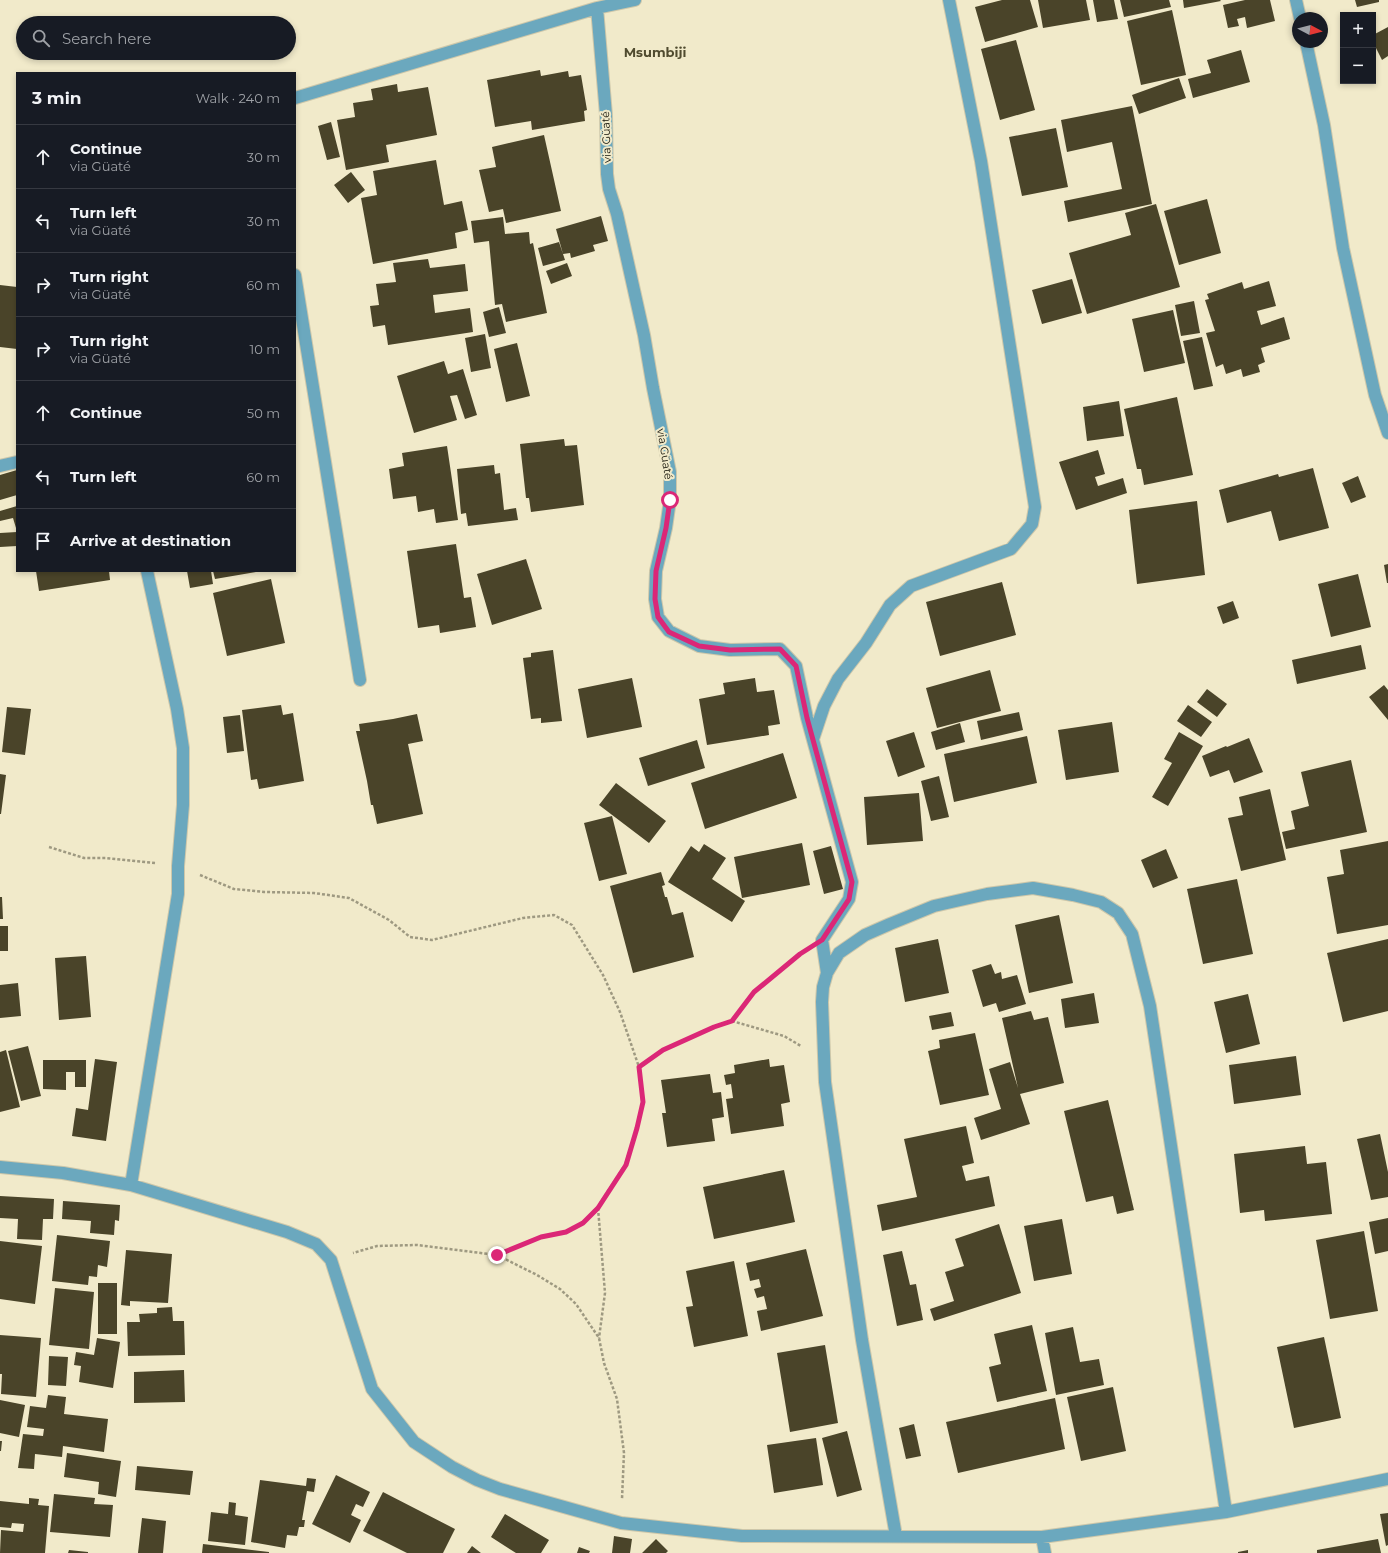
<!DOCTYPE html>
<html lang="en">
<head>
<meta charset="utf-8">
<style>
	:root { --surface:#171b24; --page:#20242c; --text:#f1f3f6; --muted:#9ea1a6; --line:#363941 }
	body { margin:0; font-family:Montserrat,sans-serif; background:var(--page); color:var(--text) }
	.controls { position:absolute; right:12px; top:12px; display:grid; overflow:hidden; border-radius:0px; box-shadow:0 2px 6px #0003 }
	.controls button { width:36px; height:36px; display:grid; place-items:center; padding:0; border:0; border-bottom:1px solid var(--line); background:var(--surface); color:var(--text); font:20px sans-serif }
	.compass { position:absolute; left:1292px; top:12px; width:36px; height:36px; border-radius:50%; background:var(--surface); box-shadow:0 2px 6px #0003; rotate:97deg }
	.stop { position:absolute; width:12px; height:12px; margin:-9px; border:3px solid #db2777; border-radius:50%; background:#fff }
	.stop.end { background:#db2777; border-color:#fff; box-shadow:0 1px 4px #0008 }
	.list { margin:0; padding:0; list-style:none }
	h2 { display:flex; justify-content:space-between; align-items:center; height:52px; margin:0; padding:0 16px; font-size:17px }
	h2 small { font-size:13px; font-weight:400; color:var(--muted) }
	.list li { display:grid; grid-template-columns:26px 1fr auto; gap:12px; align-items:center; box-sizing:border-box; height:64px; padding:0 16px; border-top:1px solid var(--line) }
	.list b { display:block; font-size:15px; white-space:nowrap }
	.list p { margin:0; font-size:13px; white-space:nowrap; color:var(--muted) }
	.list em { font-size:13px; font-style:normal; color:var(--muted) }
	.icon { flex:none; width:22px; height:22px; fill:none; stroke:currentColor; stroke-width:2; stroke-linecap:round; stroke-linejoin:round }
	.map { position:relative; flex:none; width:1388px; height:1553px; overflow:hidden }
	.search { position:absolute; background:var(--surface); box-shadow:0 2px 6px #0003; left:16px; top:16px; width:280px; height:44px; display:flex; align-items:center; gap:10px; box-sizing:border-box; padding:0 14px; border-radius:22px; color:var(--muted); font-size:15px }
	.panel { position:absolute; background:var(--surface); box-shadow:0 2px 6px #0003; left:16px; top:72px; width:280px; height:500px; border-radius:0px }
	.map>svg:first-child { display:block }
	.building { fill:#4a4429 }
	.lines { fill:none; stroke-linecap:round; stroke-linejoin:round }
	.minor-casing { stroke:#cdc7aa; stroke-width:14 }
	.path { stroke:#9e9981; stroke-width:2.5; stroke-dasharray:3 2; stroke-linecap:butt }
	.minor { stroke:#6ba8be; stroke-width:12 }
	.route { stroke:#db2777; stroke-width:5 }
	.labels { text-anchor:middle; stroke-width:4; stroke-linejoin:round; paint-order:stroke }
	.street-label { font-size:11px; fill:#110f05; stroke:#f1eaca }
	.quarter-label { font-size:13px; font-weight:bold; fill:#504b2f; stroke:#f1eaca }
</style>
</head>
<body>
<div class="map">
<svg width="1388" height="1553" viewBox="0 0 1388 1553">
	<rect width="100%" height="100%" fill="#f1eaca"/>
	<path class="building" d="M 1002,0 L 1030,0 L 1038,27 L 985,42 L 975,7 Z
		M 1038,0 L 1086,0 L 1090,20 L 1043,28 Z
		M 1093,0 L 1114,0 L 1118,19 L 1097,22 Z
		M 1120,0 L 1169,0 L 1171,7 L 1124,17 Z
		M 1183,0 L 1220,0 L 1221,1 L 1184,8 Z
		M 1245,0 L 1270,0 L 1275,21 L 1247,28 L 1245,17 L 1237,19 L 1239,26 L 1228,28 L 1223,5 Z
		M 1355,0 L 1379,0 L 1379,2 L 1357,7 Z
		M 1172,10 L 1186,75 L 1141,85 L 1127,21 Z
		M 1388,27 L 1388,56 L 1382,60 L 1373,42 L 1373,35 Z
		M 1016,40 L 1035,110 L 1000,120 L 981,49 Z
		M 1241,50 L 1250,82 L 1193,98 L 1188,79 L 1211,73 L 1207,60 Z
		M 540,70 L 541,76 L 568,71 L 569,77 L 581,75 L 587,110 L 584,111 L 585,121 L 532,130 L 531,121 L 495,127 L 487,80 Z
		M 1179,78 L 1186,98 L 1139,114 L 1132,95 Z
		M 397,84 L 398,92 L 428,87 L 437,135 L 386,145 L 389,162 L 346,170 L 337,120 L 355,117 L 353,103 L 373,100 L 371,89 Z
		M 1132,106 L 1152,204 L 1068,222 L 1064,201 L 1122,189 L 1112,142 L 1067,152 L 1061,120 Z
		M 331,122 L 340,157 L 327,160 L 318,126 Z
		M 1056,128 L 1068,187 L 1022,196 L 1009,137 Z
		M 544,135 L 561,211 L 506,223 L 503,209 L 489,212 L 479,170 L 496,167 L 492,147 Z
		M 436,160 L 444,205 L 462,201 L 468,230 L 455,233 L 457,248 L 373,264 L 361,198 L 377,195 L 373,171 Z
		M 351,172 L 365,190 L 348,203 L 334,185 Z
		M 1207,199 L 1221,253 L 1179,265 L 1164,211 Z
		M 1156,204 L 1180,287 L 1087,314 L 1069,253 L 1131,235 L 1125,213 Z
		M 601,216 L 608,241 L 593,245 L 595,251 L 571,258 L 570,253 L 563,254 L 556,229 Z
		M 503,217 L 505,234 L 529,232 L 530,244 L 533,243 L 547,313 L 506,322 L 502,304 L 495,305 L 489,241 L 474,243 L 471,221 Z
		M 559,242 L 565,260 L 543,266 L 538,248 Z
		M 428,259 L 430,268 L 465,264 L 468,291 L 433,295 L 435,313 L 470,308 L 473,332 L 388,345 L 385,325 L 373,327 L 370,306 L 379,305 L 376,284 L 396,282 L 393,263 Z
		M 567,263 L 572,276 L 551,284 L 546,271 Z
		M 1072,279 L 1082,313 L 1042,324 L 1032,290 Z
		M 1269,281 L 1276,306 L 1257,311 L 1261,325 L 1284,317 L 1290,339 L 1261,348 L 1265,362 L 1258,365 L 1260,372 L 1243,377 L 1241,369 L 1226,374 L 1223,364 L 1216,367 L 1206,333 L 1215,331 L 1205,300 L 1209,299 L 1207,294 L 1242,282 L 1244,289 Z
		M 0,285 L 17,287 L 17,349 L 0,347 Z
		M 1194,301 L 1200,333 L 1181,336 L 1175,305 Z
		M 499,307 L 506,333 L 489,337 L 483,312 Z
		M 1173,310 L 1185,363 L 1144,372 L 1132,319 Z
		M 485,334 L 491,368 L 471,372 L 465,338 Z
		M 1202,337 L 1213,386 L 1194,390 L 1183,341 Z
		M 517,343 L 530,396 L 506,402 L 494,349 Z
		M 444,361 L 448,374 L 463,369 L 477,415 L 465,419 L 457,395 L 450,396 L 457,420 L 414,433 L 397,376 Z
		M 1177,397 L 1193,475 L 1144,485 L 1141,469 L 1137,469 L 1124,409 Z
		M 1119,401 L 1124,436 L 1087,441 L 1083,407 Z
		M 564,439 L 565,446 L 577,445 L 584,505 L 531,512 L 529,498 L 526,498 L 520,444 Z
		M 447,446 L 458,520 L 436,523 L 434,509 L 418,512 L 416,496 L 393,499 L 389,469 L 404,466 L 402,453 Z
		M 1098,450 L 1105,474 L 1095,477 L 1098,486 L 1123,478 L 1127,493 L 1076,510 L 1059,462 Z
		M 494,465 L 495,474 L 500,473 L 504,510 L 516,508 L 518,520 L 468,526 L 466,513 L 461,514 L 457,469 Z
		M 1313,468 L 1329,528 L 1279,541 L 1271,511 L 1227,523 L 1219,490 L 1278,474 L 1279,477 Z
		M 17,470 L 17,495 L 0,500 L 0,475 Z
		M 1358,476 L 1366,497 L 1351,503 L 1342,483 Z
		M 1197,501 L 1205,575 L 1137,584 L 1129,510 Z
		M 17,506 L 17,528 L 16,528 L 13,518 L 0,521 L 0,511 Z
		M 17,532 L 17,546 L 0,547 L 0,533 Z
		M 456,544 L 464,598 L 471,597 L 476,627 L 440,633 L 439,625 L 418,628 L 407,551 Z
		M 526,559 L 542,609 L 492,625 L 477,574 Z
		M 1388,564 L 1388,583 L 1387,583 L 1384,565 Z
		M 36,571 L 109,571 L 110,580 L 39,591 Z
		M 187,571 L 211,571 L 213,584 L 190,588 Z
		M 213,571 L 255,571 L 256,572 L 215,579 Z
		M 1358,574 L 1371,627 L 1331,637 L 1318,584 Z
		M 271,579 L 285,643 L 227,656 L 213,593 Z
		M 1002,582 L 1016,635 L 940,656 L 926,602 Z
		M 1233,601 L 1239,618 L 1223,624 L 1217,607 Z
		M 1361,645 L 1366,669 L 1297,684 L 1292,660 Z
		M 553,650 L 562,721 L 541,723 L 541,718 L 531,719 L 523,658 L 531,657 L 531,653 Z
		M 990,670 L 1001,711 L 937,728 L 926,688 Z
		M 632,678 L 642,727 L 587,738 L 578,689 Z
		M 755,678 L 757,692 L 774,690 L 780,724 L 768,726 L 769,735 L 707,745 L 699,699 L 725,694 L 723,683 Z
		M 1384,685 L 1388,690 L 1388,720 L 1369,697 Z
		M 1207,689 L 1227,704 L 1217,717 L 1197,702 Z
		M 281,705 L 283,715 L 293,713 L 304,781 L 259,789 L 257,779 L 251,780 L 242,710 Z
		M 1188,705 L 1212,722 L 1201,737 L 1177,721 Z
		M 7,707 L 31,709 L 25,755 L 2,752 Z
		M 1019,712 L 1023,730 L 981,740 L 977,721 Z
		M 417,714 L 423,741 L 408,744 L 423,814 L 377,824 L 373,805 L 371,805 L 367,781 L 356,731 L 360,731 L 359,724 L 393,719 Z
		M 240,715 L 244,751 L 227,753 L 223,717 Z
		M 1112,722 L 1119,772 L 1066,780 L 1058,730 Z
		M 960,723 L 965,742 L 936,750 L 931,732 Z
		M 914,732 L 925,767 L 898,777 L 886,741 Z
		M 1179,732 L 1203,746 L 1168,806 L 1152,797 L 1172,763 L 1164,759 Z
		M 1027,736 L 1037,783 L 954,802 L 944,754 Z
		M 1249,738 L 1263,772 L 1234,783 L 1229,770 L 1210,777 L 1202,756 L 1226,746 L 1227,747 Z
		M 697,740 L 705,768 L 648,786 L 639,758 Z
		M 783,753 L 797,798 L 705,829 L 691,783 Z
		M 1351,760 L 1367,832 L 1286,849 L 1282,832 L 1295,829 L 1291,811 L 1309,806 L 1301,772 Z
		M 0,774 L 6,775 L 1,814 L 0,814 Z
		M 939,776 L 949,817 L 931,821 L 921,781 Z
		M 616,783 L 666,821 L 649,843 L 599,805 Z
		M 1270,789 L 1286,860 L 1241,871 L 1228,818 L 1243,815 L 1239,797 Z
		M 919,793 L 923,841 L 867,845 L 864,797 Z
		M 612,816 L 627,874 L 599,881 L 584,823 Z
		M 1388,841 L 1388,925 L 1337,934 L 1327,877 L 1344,874 L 1340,850 Z
		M 802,843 L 810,885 L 742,898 L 734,857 Z
		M 704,844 L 726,858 L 712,879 L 745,901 L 732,922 L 668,882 L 691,846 L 699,852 Z
		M 831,846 L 843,889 L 824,894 L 813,851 Z
		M 1166,849 L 1178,878 L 1153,888 L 1141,860 Z
		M 661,872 L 665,885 L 662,886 L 665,897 L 667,897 L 672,915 L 683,912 L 694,957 L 633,973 L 610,886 Z
		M 1237,879 L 1253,954 L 1203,964 L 1187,889 Z
		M 0,897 L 2,897 L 3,919 L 0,919 Z
		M 1059,915 L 1073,983 L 1029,993 L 1015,925 Z
		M 0,926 L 8,926 L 8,951 L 0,951 Z
		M 938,939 L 949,993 L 905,1002 L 895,948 Z
		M 1388,939 L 1388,1011 L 1343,1022 L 1327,953 Z
		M 86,956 L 91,1017 L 59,1020 L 55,958 Z
		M 991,964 L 995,974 L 1001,972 L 1002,979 L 1017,975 L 1026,1004 L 999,1012 L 996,1003 L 983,1007 L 972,970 Z
		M 18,983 L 21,1016 L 0,1018 L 0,985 Z
		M 1094,993 L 1099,1023 L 1065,1028 L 1061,999 Z
		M 1248,994 L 1260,1044 L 1226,1053 L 1214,1002 Z
		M 1031,1011 L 1034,1020 L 1048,1017 L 1064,1083 L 1020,1094 L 1030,1124 L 981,1140 L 974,1118 L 1001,1109 L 989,1069 L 1010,1062 L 1018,1088 L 1002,1018 Z
		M 951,1012 L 954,1026 L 932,1030 L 929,1016 Z
		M 975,1033 L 989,1095 L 940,1105 L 928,1051 L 940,1048 L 939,1040 Z
		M 28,1046 L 41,1096 L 21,1101 L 8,1051 Z
		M 6,1050 L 20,1107 L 0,1112 L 0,1052 Z
		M 1296,1056 L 1301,1095 L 1234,1104 L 1229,1065 Z
		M 95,1059 L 117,1062 L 106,1141 L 72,1136 L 76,1108 L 88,1110 Z
		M 769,1059 L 770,1067 L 784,1065 L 790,1102 L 781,1104 L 784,1126 L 731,1134 L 726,1099 L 733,1098 L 731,1084 L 726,1085 L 724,1075 L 735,1073 L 734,1065 Z
		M 43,1060 L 86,1060 L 86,1087 L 75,1087 L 75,1072 L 66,1072 L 66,1090 L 43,1089 Z
		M 710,1074 L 713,1093 L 721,1092 L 724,1117 L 712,1119 L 715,1141 L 667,1147 L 662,1113 L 666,1113 L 661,1080 Z
		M 1108,1100 L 1134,1210 L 1117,1214 L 1113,1196 L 1086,1202 L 1064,1111 Z
		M 966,1126 L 974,1163 L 962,1166 L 966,1181 L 989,1176 L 995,1206 L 882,1231 L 877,1205 L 917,1197 L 904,1139 Z
		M 1380,1134 L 1388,1172 L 1388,1197 L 1371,1200 L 1357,1139 Z
		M 1305,1146 L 1307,1164 L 1326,1162 L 1332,1214 L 1265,1221 L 1264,1210 L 1240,1213 L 1234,1154 Z
		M 784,1170 L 795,1222 L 714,1239 L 703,1187 Z
		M 0,1196 L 54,1199 L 53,1219 L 43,1219 L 42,1240 L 17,1239 L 18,1219 L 0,1218 Z
		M 63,1201 L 120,1205 L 119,1221 L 115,1220 L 114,1235 L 90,1233 L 91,1221 L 62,1219 Z
		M 1388,1218 L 1388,1251 L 1375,1254 L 1369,1222 Z
		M 1062,1219 L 1072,1274 L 1034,1281 L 1024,1226 Z
		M 999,1224 L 1021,1293 L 934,1321 L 930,1309 L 954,1301 L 945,1272 L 964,1266 L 955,1239 Z
		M 1364,1231 L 1378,1311 L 1330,1319 L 1316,1240 Z
		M 57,1235 L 110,1241 L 107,1267 L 98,1265 L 97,1277 L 89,1276 L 88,1285 L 52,1281 Z
		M 0,1241 L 42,1246 L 35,1304 L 0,1299 Z
		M 806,1249 L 823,1316 L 761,1331 L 757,1311 L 767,1309 L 764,1296 L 757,1298 L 754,1289 L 761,1287 L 759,1279 L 750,1281 L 746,1263 Z
		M 126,1250 L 172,1254 L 168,1303 L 130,1301 L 130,1306 L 121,1305 Z
		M 902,1251 L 910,1285 L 916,1284 L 923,1320 L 897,1326 L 883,1255 Z
		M 734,1261 L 748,1336 L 694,1347 L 686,1307 L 693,1306 L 686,1271 Z
		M 98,1283 L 117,1283 L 117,1334 L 98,1334 Z
		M 55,1288 L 94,1292 L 89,1349 L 49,1345 Z
		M 172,1307 L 173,1321 L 184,1321 L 185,1355 L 128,1356 L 127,1322 L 140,1322 L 139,1314 L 157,1313 L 157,1308 Z
		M 1032,1325 L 1047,1391 L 997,1402 L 989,1367 L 1001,1364 L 994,1334 Z
		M 1073,1327 L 1080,1362 L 1099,1359 L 1104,1385 L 1056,1395 L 1045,1333 Z
		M 0,1335 L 41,1338 L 36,1397 L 1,1394 L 2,1374 L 0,1374 Z
		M 1324,1337 L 1341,1418 L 1294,1428 L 1277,1347 Z
		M 97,1338 L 120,1342 L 113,1388 L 79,1382 L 81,1366 L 74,1365 L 76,1352 L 94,1355 Z
		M 825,1345 L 838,1423 L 790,1432 L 777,1353 Z
		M 49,1356 L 68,1357 L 66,1386 L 48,1385 Z
		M 184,1370 L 185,1402 L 134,1403 L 134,1372 Z
		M 1113,1387 L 1126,1451 L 1081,1461 L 1067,1397 Z
		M 48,1395 L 66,1397 L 64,1414 L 108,1419 L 104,1452 L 63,1446 L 62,1457 L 35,1454 L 34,1469 L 18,1468 L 23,1434 L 43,1436 L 44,1429 L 27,1427 L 30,1406 L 46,1408 Z
		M 1055,1398 L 1065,1449 L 958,1473 L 946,1422 Z
		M 0,1400 L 25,1405 L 19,1437 L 0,1433 Z
		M 914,1424 L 921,1456 L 906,1459 L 899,1428 Z
		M 847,1431 L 862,1490 L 837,1497 L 822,1438 Z
		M 816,1438 L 823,1485 L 774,1493 L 767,1445 Z
		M 0,1441 L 2,1441 L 1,1451 L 0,1451 Z
		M 67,1453 L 121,1461 L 116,1497 L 98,1494 L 99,1482 L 64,1477 Z
		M 137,1466 L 193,1471 L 190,1495 L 135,1490 Z
		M 336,1475 L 370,1492 L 363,1507 L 356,1504 L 351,1515 L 361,1520 L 350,1543 L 312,1524 Z
		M 307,1478 L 316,1479 L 314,1492 L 307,1491 L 302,1520 L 305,1520 L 304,1527 L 299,1527 L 297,1536 L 287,1535 L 285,1548 L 251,1542 L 260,1480 L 306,1486 Z
		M 383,1492 L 455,1529 L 443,1553 L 407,1553 L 363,1531 Z
		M 54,1494 L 95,1498 L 94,1504 L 113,1505 L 110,1537 L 50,1532 Z
		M 29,1498 L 39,1499 L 38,1505 L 49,1506 L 45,1553 L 0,1553 L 1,1530 L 23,1532 L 24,1524 L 12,1523 L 11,1528 L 0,1527 L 0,1501 L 29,1504 Z
		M 229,1502 L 236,1503 L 235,1515 L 248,1517 L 245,1545 L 208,1541 L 211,1512 L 228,1514 Z
		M 1388,1513 L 1388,1545 L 1386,1546 L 1380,1514 Z
		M 505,1514 L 549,1540 L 541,1553 L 516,1553 L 491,1537 Z
		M 142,1518 L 166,1521 L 163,1553 L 138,1553 Z
		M 614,1536 L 632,1539 L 630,1553 L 612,1553 Z
		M 656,1539 L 668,1551 L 666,1553 L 642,1553 Z
		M 1378,1539 L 1381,1553 L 1317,1553 L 1317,1550 Z
		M 203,1544 L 269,1552 L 269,1553 L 202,1553 Z
		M 472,1546 L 481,1553 L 467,1553 Z
		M 579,1547 L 590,1551 L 589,1553 L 577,1553 Z
		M 69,1550 L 88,1552 L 88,1553 L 68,1553 Z
		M 1248,1550 L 1248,1553 L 1238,1553 L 1238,1552 Z"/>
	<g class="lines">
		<defs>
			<path id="minor" d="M 1296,0 L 1300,18
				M 597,8 L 606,115 L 607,174 L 609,189 L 617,214 L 644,335 L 653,388 L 670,472 L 670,500 L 666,528 L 656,571 L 655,599 L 658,617 L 669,631 L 699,646 L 730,650 L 780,649 L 796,666 L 807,718 L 852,882 L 849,899 L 822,940 L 827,973
				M 1306,42 L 1324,125 L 1343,248 L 1375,395 L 1388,433
				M 295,98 L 597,8 L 635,0
				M 295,275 L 360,680
				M 0,466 L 17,462
				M 813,739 L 824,706 L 838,679 L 866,643 L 890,605 L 911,586 L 1011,549 L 1032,524 L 1035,507 L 981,161 L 949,0
				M 0,1167 L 63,1173 L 131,1185 L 287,1232 L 316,1244 L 331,1260 L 372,1389 L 414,1442 L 452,1467 L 477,1480 L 500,1489 L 621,1523 L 742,1536 L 1042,1537 L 1226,1512 L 1388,1479
				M 131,1185 L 178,894 L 178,866 L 183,805 L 183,748 L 177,709 L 147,571
				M 896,1536 L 862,1340 L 825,1082 L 822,1002 L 823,987 L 827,973 L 839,953 L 865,935 L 890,924 L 934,906 L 987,894 L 1033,888 L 1073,895 L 1101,902 L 1118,913 L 1132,934 L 1150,1006 L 1226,1512
				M 1042,1537 L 1045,1553"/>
		</defs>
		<use href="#minor" class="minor-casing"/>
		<path class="path" d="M 49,847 L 84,858 L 106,858 L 155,863
			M 200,875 L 234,889 L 264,892 L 314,893 L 349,898 L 389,920 L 410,937 L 432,940 L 523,918 L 554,915 L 572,925 L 603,975 L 620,1012 L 639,1067 L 643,1102 L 637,1128 L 625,1165 L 597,1208 L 583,1223 L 566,1232 L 541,1237 L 497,1255 L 417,1245 L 377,1246 L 353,1253
			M 732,1021 L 784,1036 L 801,1046
			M 639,1067 L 663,1050 L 714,1027 L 732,1021 L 754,992 L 801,953
			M 598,1208 L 605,1293 L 599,1338
			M 497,1255 L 537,1275 L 560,1289 L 576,1304 L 599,1338 L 604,1363 L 617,1399 L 624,1453 L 622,1499"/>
		<use href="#minor" class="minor"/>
	</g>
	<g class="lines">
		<path class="route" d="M 497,1255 L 541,1237 L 566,1232 L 583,1223 L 598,1208 L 626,1165 L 637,1128 L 643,1102 L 639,1067 L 663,1050 L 714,1027 L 732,1021 L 754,992 L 800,954 L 822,940 L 849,899 L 852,882 L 807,718 L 796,666 L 780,649 L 730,650 L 699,646 L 669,632 L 658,617 L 655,599 L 656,571 L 666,528 L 670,500"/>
	</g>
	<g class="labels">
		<g class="street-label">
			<text transform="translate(606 137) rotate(-92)" y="4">via Güaté</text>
			<text transform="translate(665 454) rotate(81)" y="4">via Güaté</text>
		</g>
		<g class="quarter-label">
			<text x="655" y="57">Msumbiji</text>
		</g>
	</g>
</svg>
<div class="controls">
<button>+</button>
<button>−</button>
</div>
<svg class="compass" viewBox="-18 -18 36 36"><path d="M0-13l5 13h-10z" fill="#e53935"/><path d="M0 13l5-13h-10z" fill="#9ea1a6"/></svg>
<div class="stop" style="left:670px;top:500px"></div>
<div class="stop end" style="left:497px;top:1255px"></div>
<div class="search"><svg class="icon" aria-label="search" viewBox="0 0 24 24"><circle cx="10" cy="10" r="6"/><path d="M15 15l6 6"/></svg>Search here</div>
<section class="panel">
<h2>3 min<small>Walk · 240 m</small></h2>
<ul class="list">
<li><svg class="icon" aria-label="ahead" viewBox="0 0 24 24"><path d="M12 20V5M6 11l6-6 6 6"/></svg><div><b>Continue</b><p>via Güaté</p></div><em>30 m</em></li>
<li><svg class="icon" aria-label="left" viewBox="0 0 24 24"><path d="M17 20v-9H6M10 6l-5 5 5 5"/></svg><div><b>Turn left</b><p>via Güaté</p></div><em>30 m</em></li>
<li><svg class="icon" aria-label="right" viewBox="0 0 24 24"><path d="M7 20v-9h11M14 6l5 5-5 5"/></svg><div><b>Turn right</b><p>via Güaté</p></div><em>60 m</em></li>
<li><svg class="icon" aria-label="right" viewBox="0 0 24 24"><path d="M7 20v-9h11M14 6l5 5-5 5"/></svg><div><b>Turn right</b><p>via Güaté</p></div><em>10 m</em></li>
<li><svg class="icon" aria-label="ahead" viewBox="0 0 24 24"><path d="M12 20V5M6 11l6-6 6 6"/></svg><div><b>Continue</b></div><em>50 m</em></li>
<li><svg class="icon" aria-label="left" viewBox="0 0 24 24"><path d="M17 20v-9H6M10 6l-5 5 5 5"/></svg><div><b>Turn left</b></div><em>60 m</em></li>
<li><svg class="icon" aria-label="arrive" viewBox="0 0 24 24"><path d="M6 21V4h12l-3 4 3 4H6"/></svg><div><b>Arrive at destination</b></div></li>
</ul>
</section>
</div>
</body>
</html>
